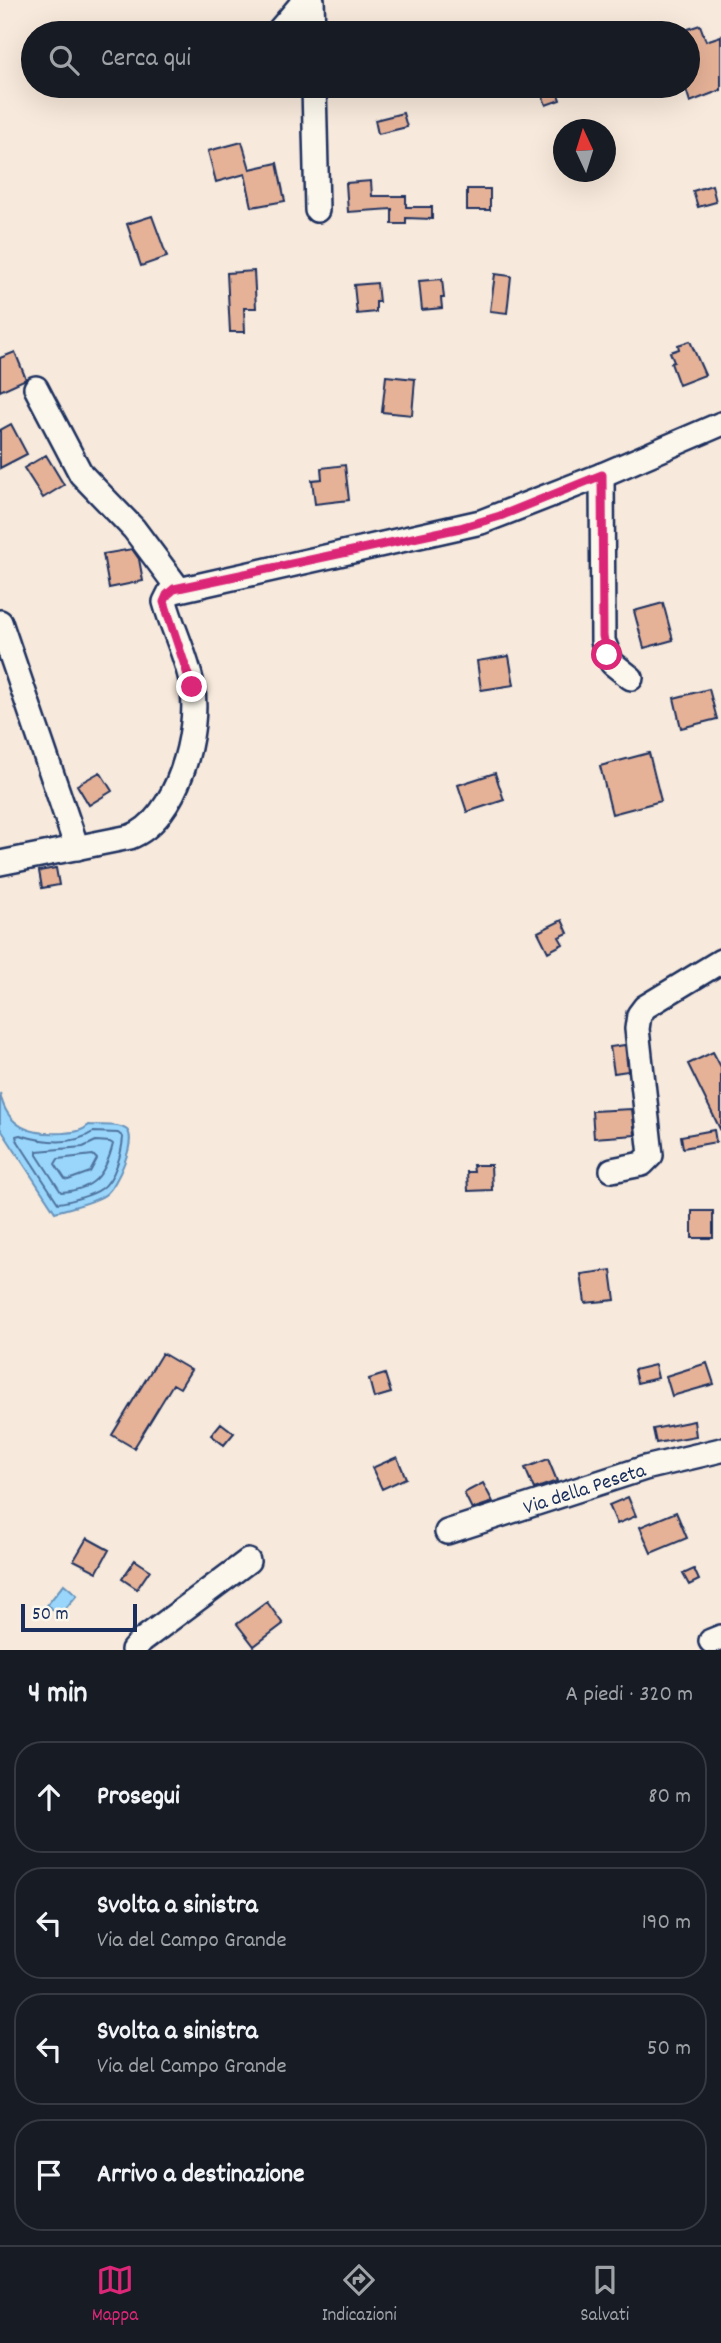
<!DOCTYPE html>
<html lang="it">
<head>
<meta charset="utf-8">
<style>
	:root { --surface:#171b24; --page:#20242c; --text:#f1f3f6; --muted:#9ea1a6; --line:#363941; --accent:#db2777 }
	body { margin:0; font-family:Dekko,sans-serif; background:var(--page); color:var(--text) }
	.compass { position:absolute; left:553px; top:119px; width:63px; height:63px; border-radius:50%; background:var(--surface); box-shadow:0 7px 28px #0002; rotate:356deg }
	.scale { position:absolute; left:21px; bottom:18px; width:116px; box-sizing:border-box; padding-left:7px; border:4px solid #1b2f5e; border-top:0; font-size:19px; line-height:24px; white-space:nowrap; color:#1b2f5e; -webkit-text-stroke:5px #fbf7ec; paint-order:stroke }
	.stop { position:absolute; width:21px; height:21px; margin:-16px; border:5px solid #db2777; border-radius:50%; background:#fff }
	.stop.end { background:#db2777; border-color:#fff; box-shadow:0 2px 7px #0008 }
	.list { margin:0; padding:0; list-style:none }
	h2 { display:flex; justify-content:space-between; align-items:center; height:91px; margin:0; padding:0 28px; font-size:30px }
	h2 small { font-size:23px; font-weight:400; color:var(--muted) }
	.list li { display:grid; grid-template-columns:46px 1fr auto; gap:21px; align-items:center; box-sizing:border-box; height:112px; margin:0 14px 14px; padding:0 14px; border:2px solid var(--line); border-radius:28px }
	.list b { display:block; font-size:26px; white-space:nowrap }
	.list p { margin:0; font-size:23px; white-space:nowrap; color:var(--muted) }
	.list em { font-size:23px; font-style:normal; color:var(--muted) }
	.icon { flex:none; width:38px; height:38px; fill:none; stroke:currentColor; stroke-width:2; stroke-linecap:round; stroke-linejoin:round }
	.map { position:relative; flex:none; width:721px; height:1650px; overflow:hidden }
	.search { position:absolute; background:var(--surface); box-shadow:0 7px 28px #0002; left:21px; right:21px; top:21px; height:77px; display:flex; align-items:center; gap:18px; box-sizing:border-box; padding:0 24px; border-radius:38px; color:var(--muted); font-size:26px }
	.sheet { height:595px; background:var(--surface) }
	nav { display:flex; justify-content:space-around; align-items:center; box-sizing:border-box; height:98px; border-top:2px solid var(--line); background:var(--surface); font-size:19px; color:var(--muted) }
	nav a { display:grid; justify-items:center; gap:4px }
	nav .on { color:var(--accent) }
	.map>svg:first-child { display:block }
	.water { fill:#9ad6fb; stroke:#6793bc; stroke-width:2 }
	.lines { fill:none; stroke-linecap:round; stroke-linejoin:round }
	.shore { stroke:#4e729d; stroke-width:2 }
	.building { fill:#e5b297; stroke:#1b2f5e; stroke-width:2 }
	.minor-casing { stroke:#1b2f5e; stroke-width:28 }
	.minor { stroke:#fbf7ec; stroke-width:23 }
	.route { stroke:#db2777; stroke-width:9 }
	.labels { text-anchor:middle; stroke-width:5; stroke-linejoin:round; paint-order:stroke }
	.street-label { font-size:21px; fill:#1b2f5e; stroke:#fbf7ec }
</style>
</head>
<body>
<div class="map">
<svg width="721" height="1650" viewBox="0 0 721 1650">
	<rect width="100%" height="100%" fill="#f7e9db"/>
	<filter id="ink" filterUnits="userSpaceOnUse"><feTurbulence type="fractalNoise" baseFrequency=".0143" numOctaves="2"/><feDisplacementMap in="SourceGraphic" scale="14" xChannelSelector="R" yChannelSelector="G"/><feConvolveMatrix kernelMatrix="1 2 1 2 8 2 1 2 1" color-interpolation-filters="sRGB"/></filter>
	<g filter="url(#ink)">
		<path class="water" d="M 0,1093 C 7,1128 31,1135 63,1133 C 74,1132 81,1132 89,1125 C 99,1126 119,1123 127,1130 C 137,1140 117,1186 106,1194 C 97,1202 69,1208 55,1212 L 0,1128 Z
			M 64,1584 L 77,1595 L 60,1615 L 47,1605 Z"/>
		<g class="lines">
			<path class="shore" d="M 93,1132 L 118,1133 L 123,1137 C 122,1152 115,1180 101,1189 C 93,1195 68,1202 58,1203 L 17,1140 L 16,1136 L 20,1135 C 43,1142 72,1146 93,1132 Z
				M 96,1141 L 110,1142 L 113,1144 C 105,1175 94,1190 61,1192 L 37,1155 L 37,1151 L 83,1147 Z
				M 93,1155 L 97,1159 L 90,1172 L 68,1180 L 65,1179 L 55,1164 L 58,1159 Z"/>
		</g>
		<path class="building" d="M 700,25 L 706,41 L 721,36 L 721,90 L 690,102 L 685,86 L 688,86 L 688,29 Z
			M 550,86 L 555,86 L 560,100 L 546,105 L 540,89 Z
			M 403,113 L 407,127 L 378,134 L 375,120 Z
			M 242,142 L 250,169 L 277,163 L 285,201 L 252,207 L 245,174 L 216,182 L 208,151 Z
			M 371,181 L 372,196 L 406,196 L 406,207 L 432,207 L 432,219 L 406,218 L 406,224 L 392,224 L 392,209 L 348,212 L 346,183 Z
			M 712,185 L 716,202 L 698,207 L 693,191 Z
			M 467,189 L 490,189 L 490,210 L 467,210 Z
			M 152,216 L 167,257 L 141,266 L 127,224 Z
			M 254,271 L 256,308 L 244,308 L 245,332 L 230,332 L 227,273 Z
			M 495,274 L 511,276 L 507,313 L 490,311 Z
			M 442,279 L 444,298 L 441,298 L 442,308 L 422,310 L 419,281 Z
			M 377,283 L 379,302 L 376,302 L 376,312 L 357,314 L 354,285 Z
			M 690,341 L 705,375 L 679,385 L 671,363 L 674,362 L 670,352 L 679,349 L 678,345 Z
			M 15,352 L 26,379 L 0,391 L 0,358 Z
			M 386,376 L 415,379 L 412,415 L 382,412 Z
			M 11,424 L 27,454 L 0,468 L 0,430 Z
			M 46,455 L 64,485 L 43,498 L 24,468 Z
			M 345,465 L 349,500 L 315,504 L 312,480 L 322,479 L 321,468 Z
			M 132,549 L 139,559 L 143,581 L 109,588 L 103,554 Z
			M 663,603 L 673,640 L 644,648 L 634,611 Z
			M 509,656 L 514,685 L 481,690 L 477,661 Z
			M 709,689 L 717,719 L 681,728 L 674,698 Z
			M 649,753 L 661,801 L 612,814 L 600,766 Z
			M 100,772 L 112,791 L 89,805 L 77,785 Z
			M 495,773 L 504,800 L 467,812 L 458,785 Z
			M 56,868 L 59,885 L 42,888 L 39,871 Z
			M 562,920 L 568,933 L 559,937 L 563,944 L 548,952 L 538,932 Z
			M 625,1045 L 628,1071 L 614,1073 L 610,1047 Z
			M 713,1052 L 721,1067 L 721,1131 L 688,1064 Z
			M 632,1109 L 635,1135 L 594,1138 L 592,1111 Z
			M 714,1130 L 716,1142 L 683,1148 L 681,1136 Z
			M 473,1165 L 491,1165 L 492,1190 L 468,1191 L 467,1172 L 474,1172 Z
			M 692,1211 L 713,1211 L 713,1238 L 692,1238 Z
			M 611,1270 L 615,1300 L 585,1303 L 581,1274 Z
			M 162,1353 L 191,1370 L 180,1388 L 173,1384 L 134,1448 L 112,1435 Z
			M 707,1363 L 714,1384 L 672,1396 L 666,1376 Z
			M 655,1365 L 658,1378 L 637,1383 L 634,1370 Z
			M 385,1374 L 391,1393 L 374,1398 L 369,1379 Z
			M 694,1421 L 696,1436 L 656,1443 L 653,1429 Z
			M 221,1423 L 234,1433 L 224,1445 L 211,1435 Z
			M 397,1457 L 406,1478 L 382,1489 L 372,1468 Z
			M 548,1459 L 557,1481 L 534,1489 L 525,1468 Z
			M 483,1483 L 493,1502 L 472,1509 L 464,1493 Z
			M 628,1497 L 636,1516 L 617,1524 L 609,1505 Z
			M 676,1512 L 687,1538 L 651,1553 L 640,1527 Z
			M 87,1538 L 109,1550 L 97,1572 L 74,1560 Z
			M 135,1560 L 150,1570 L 137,1589 L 122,1579 Z
			M 694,1569 L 699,1580 L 689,1585 L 683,1574 Z
			M 267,1602 L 283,1624 L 254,1646 L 237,1624 Z"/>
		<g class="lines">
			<defs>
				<g id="minor">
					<path d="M 312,0 L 313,33"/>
					<path d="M 277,33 L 305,0"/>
					<path d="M 314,86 L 317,210"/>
					<path d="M 36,388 L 81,474 L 134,529 L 178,588"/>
					<path d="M 602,475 L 603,641 L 612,663 L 631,678"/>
					<path d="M 0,622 L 77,848"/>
					<path d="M 0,863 L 130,837 C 177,820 201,730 192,685 C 187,657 173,630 165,602 L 170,592 L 481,522 L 602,475 L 721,424"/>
					<path d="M 612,1170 L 642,1164 L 651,1155 L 637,1029 L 639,1015 L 645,1007 L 721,961"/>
					<path id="s1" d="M 447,1532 L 645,1468 L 721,1450"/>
					<path d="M 711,1641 L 721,1637"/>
					<path d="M 133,1650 L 141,1641 L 248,1561"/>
				</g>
			</defs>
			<use href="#minor" class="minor-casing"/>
			<use href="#minor" class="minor"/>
		</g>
	</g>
	<g class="lines" filter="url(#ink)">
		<path class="route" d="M 192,687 L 164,602 L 167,595 L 174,589 L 460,528 L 500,516 L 602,475 L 603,636 L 607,655"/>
	</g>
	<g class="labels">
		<g class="street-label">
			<text dy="7" stroke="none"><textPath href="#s1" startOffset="144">Via della Peseta</textPath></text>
		</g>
	</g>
</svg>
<svg class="compass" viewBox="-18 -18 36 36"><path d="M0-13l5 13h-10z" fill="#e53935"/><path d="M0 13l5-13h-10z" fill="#9ea1a6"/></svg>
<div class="scale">50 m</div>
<div class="stop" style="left:607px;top:655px"></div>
<div class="stop end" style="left:192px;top:687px"></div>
<div class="search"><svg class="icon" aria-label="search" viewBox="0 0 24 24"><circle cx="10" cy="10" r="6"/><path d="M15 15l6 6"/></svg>Cerca qui</div>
</div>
<section class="sheet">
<h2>4 min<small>A piedi · 320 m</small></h2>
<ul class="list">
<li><svg class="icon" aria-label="ahead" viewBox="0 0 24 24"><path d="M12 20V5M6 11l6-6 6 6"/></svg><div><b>Prosegui</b></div><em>80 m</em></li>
<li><svg class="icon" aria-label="left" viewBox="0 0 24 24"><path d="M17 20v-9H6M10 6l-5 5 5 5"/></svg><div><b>Svolta a sinistra</b><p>Via del Campo Grande</p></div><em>190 m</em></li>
<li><svg class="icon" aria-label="left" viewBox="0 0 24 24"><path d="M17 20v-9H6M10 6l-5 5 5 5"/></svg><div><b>Svolta a sinistra</b><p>Via del Campo Grande</p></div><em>50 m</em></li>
<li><svg class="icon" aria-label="arrive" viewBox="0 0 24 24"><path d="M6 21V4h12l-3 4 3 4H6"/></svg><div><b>Arrivo a destinazione</b></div></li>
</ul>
</section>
<nav>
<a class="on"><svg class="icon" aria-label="map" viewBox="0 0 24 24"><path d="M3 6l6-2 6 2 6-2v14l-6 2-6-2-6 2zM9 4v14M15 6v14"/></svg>Mappa</a>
<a><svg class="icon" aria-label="directions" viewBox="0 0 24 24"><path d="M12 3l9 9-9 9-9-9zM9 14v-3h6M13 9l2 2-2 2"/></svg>Indicazioni</a>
<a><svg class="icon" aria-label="saved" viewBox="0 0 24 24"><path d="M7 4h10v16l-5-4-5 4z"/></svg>Salvati</a>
</nav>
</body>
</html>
